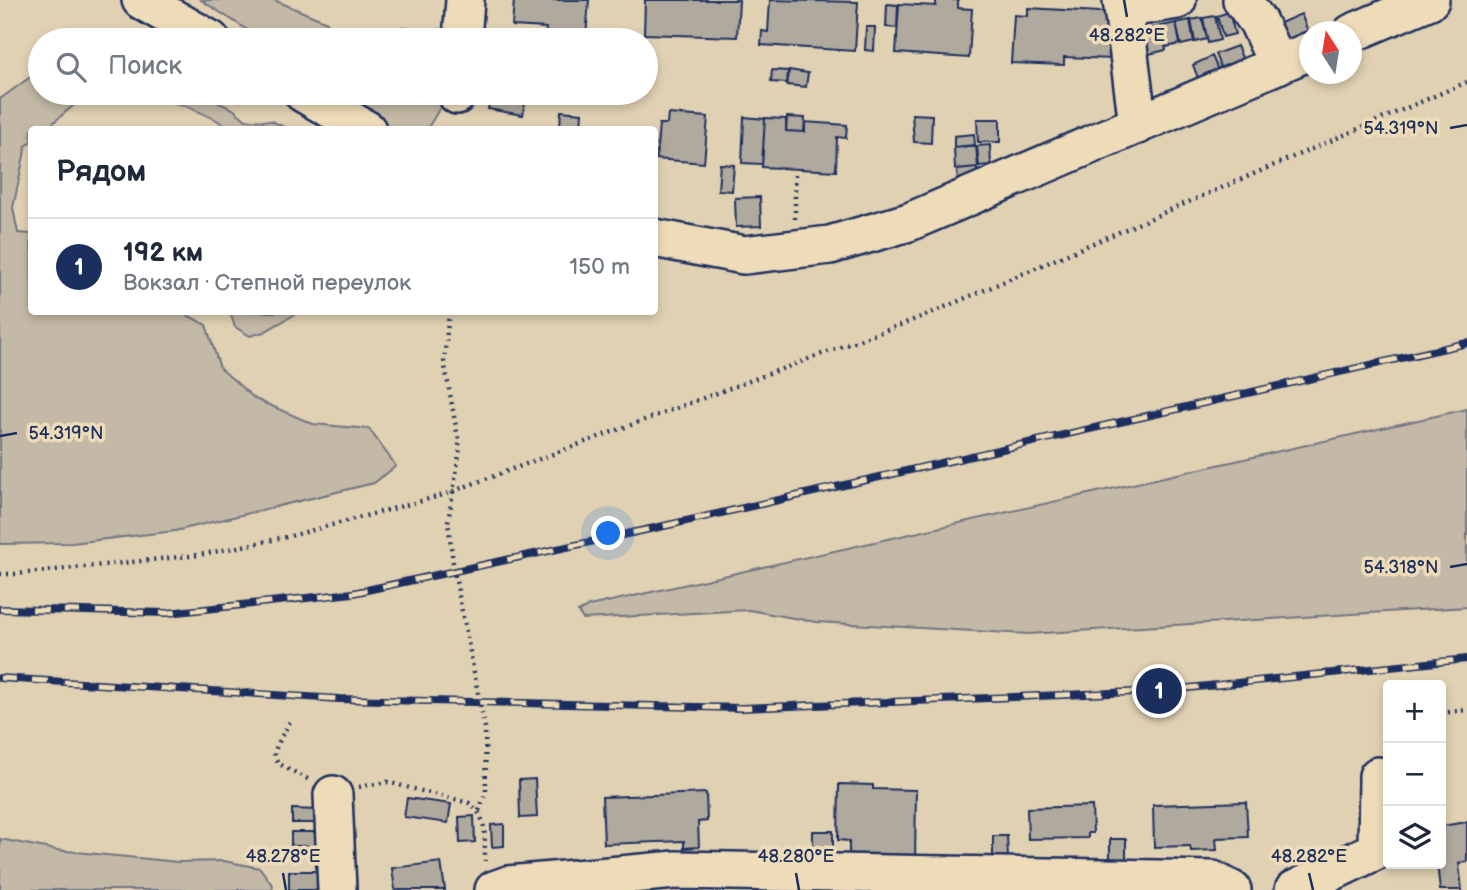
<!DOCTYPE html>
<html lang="ru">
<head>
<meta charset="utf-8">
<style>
	:root { --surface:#fff; --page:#f2f2f3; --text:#1f2937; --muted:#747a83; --line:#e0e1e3; --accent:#1b2f5e }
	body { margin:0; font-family:"Balsamiq Sans",sans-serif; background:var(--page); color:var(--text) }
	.controls { position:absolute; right:21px; bottom:21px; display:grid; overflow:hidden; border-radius:7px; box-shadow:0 4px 10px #0003 }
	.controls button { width:63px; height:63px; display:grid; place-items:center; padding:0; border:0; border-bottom:2px solid var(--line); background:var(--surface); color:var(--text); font:35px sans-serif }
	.compass { position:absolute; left:1299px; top:21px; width:63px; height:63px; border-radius:50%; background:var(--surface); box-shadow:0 4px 10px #0003; rotate:348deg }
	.you { position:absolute; left:609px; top:534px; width:24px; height:24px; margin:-18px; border:5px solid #fff; border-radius:50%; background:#1a73e8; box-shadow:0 0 0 10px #1a73e833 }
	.badge { display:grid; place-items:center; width:46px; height:46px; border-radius:50%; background:var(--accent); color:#fff; font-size:23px; font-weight:700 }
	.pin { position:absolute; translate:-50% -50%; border:4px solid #fff; box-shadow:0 2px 7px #0006 }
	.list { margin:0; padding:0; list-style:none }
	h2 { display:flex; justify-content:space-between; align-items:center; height:91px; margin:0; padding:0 28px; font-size:30px }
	h2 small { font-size:23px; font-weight:400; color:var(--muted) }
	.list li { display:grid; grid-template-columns:46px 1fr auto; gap:21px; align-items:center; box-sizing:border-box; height:98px; padding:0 28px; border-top:2px solid var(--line) }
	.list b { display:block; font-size:26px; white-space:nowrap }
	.list p { margin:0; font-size:23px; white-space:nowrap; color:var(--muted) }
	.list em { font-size:23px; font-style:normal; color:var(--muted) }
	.icon { flex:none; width:38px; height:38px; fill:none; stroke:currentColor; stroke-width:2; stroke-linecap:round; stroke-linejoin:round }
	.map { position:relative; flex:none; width:1467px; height:890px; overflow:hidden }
	.search { position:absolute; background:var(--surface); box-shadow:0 4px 10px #0003; left:28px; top:28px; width:630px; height:77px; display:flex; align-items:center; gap:18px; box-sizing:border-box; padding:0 24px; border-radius:38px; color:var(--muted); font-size:26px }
	.panel { position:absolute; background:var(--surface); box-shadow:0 4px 10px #0003; left:28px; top:126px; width:630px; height:189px; border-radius:7px }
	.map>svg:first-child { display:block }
	.green { fill:#c4b9a6; stroke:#707482; stroke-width:2 }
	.building { fill:#b0a99e; stroke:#1b2f5e; stroke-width:2 }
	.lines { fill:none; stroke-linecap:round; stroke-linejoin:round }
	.minor-casing { stroke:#1b2f5e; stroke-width:42 }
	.path { stroke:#1b2f5e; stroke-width:4.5; stroke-dasharray:2 5; stroke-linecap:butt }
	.minor { stroke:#eedbb8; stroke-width:37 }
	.rail-casing { stroke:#1b2f5e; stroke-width:8 }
	.rail { stroke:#eedbb8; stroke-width:5; stroke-dasharray:16; stroke-linecap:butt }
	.ticks { fill:none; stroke:#1b2f5e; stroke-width:2.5 }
	.ticks-label { font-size:18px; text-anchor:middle; fill:#1b2f5e; stroke:#eedbb8; stroke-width:7; stroke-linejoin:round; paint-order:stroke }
</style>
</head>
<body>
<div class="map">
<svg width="1467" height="890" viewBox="0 0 1467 890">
	<rect width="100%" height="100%" fill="#e1d1b3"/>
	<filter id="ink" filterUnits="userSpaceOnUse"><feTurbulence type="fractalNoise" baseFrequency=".0143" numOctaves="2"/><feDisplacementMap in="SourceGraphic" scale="14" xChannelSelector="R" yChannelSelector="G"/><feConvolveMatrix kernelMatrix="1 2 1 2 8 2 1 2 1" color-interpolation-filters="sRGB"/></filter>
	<g filter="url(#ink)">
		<path class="green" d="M 201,0 L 274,0 L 327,22 L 327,40 L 263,40 Z
			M 40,70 L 40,93 L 88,93 L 46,129 L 32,130 L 31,142 L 26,146 L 13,208 L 18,233 L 31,234 L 32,312 L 182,312 L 206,325 L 220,368 L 255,399 L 313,424 L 369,429 L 396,466 L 374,483 L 175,531 L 72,543 L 0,544 L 0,99 Z
			M 163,93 L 197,93 L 233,109 L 246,120 L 272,121 L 288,129 L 229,129 L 217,120 L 186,106 L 168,101 Z
			M 336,93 L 443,93 L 441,106 L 429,126 L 422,130 L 384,127 Z
			M 230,312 L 299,312 L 264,332 L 250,336 L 235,327 Z
			M 1467,409 L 1467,607 L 1028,634 L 816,622 L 749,610 L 583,619 L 578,612 L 589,606 Z
			M 0,839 L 56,850 L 178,862 L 224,861 L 260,868 L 273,886 L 272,890 L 0,890 Z"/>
		<path class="building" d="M 514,0 L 589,0 L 586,37 L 545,34 L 546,28 L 512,26 Z
			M 645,0 L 739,0 L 737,37 L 644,34 Z
			M 770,0 L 858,2 L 855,51 L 761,45 L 762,31 L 768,32 Z
			M 936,0 L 958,0 L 958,8 L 972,9 L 969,58 L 896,53 L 899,4 L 936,6 Z
			M 887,4 L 898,5 L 897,28 L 886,27 Z
			M 1028,8 L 1117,13 L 1114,59 L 1064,57 L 1064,65 L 1011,63 L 1014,15 L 1028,16 Z
			M 1229,12 L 1235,34 L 1223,37 L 1217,16 Z
			M 1301,14 L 1308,31 L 1285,41 L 1278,24 Z
			M 1215,16 L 1220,40 L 1208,43 L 1203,18 Z
			M 1202,18 L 1207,39 L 1195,42 L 1191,20 Z
			M 1190,20 L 1194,42 L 1181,45 L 1176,23 Z
			M 1176,23 L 1180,44 L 1166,47 L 1162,26 Z
			M 1161,26 L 1166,50 L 1149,54 L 1144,30 Z
			M 403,27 L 416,29 L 415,40 L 401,40 Z
			M 866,27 L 875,27 L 874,51 L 865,50 Z
			M 1237,46 L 1243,60 L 1221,69 L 1215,54 Z
			M 1212,56 L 1218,70 L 1198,78 L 1193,65 Z
			M 772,70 L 788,71 L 787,83 L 771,82 Z
			M 789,70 L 808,73 L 806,87 L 787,85 Z
			M 491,96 L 525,102 L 523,115 L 488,109 Z
			M 561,111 L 582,113 L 581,128 L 560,126 Z
			M 668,114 L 708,117 L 704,163 L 656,159 L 659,124 L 667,124 Z
			M 912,114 L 932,115 L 931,143 L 914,142 Z
			M 744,117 L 765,119 L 762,164 L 742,163 Z
			M 787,117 L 805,118 L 804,132 L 786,131 Z
			M 765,118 L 786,119 L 786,131 L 805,132 L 805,122 L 847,125 L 846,138 L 837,137 L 836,171 L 762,167 Z
			M 977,119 L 1000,119 L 1000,142 L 978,142 Z
			M 974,134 L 975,145 L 954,147 L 954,136 Z
			M 990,145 L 991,165 L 979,166 L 977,146 Z
			M 976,146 L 978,167 L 955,169 L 954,148 Z
			M 720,164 L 734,165 L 732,191 L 718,190 Z
			M 977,168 L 977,179 L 958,181 L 957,170 Z
			M 760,197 L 761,226 L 736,227 L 735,198 Z
			M 535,779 L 537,817 L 520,818 L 519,780 Z
			M 839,784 L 873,785 L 873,789 L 916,790 L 915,862 L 849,861 L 849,841 L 838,840 Z
			M 706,793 L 707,821 L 698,822 L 699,847 L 684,848 L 684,841 L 604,844 L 602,797 Z
			M 407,798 L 451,804 L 448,823 L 404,817 Z
			M 1246,802 L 1248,837 L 1216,838 L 1217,850 L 1191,851 L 1190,846 L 1154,847 L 1153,805 Z
			M 1092,806 L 1093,833 L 1088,833 L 1088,838 L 1028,839 L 1027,808 Z
			M 292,809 L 317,810 L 317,823 L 292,823 Z
			M 474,816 L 475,842 L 460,843 L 459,817 Z
			M 1467,822 L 1467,862 L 1459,863 L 1462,890 L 1440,890 L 1437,864 L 1441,864 L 1441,826 Z
			M 504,824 L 504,846 L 492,847 L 491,825 Z
			M 813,831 L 833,831 L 833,863 L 813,863 Z
			M 291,832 L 316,832 L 316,846 L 291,846 Z
			M 993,836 L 1007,836 L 1008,857 L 993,857 Z
			M 1110,839 L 1126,839 L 1126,866 L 1110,866 Z
			M 441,862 L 445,890 L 395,890 L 392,868 Z
			M 289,871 L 321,871 L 321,890 L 289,890 Z"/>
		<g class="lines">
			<defs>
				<path id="minor" d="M 141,0 L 211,40
					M 1122,0 L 1138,125
					M 1242,0 L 1258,22 L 1278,65
					M 1123,9 L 1177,0
					M 1352,33 L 1430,0
					M 462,40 L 465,0
					M 303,93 L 367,130
					M 457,95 L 457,93
					M 654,238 L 744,255 L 830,245 L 909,222 L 1310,51
					M 333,795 L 337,890
					M 494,890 L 508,885 L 676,870 L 1213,880 L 1232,890
					M 1294,890 L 1377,850 L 1378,776"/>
			</defs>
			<use href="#minor" class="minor-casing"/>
			<path class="path" d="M 795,175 L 795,220
				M 449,312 L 444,361 L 460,449 L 448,522 L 454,571 L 485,728 L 486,792 L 479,811
				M 0,574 L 17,574 L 199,555 L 287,537 L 440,496 L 924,316 L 1467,82
				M 1441,713 L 1467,710
				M 290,722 C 266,763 269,759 308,779
				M 359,787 L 387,782 L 469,803 C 489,817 484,839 485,861"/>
			<use href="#minor" class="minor"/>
			<defs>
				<path id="rail" d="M 0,609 L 168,613 L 353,593 L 673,524 L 1467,343
					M 0,678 L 339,699 L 742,708 L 1159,691 L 1467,659"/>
			</defs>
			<use href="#rail" class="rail-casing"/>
			<use href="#rail" class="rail"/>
		</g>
	</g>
	<path class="ticks" d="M 1124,0 L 1127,17M 1450,128 L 1467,125M 0,436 L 17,433M 1450,567 L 1467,564M 283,873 L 286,890M 796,873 L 799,890M 1309,873 L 1313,890"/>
	<g class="ticks-label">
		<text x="1127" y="41">48.282°E</text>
		<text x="1401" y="134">54.319°N</text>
		<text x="66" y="439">54.319°N</text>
		<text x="1401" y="573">54.318°N</text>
		<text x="283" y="862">48.278°E</text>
		<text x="796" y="862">48.280°E</text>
		<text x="1309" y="862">48.282°E</text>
	</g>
</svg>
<div class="controls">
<button>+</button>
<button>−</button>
<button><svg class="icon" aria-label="layers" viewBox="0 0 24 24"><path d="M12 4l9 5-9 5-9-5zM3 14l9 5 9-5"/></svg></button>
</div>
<svg class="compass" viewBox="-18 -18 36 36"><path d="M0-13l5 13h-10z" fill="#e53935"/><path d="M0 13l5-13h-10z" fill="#747a83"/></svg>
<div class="you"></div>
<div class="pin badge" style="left:1159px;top:691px">1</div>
<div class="search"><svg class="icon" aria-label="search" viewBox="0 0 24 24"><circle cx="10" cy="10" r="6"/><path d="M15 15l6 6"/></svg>Поиск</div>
<section class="panel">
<h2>Рядом<small></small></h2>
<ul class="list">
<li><span class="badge">1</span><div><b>192 км</b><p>Вокзал · Степной переулок</p></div><em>150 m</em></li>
</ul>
</section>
</div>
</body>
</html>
